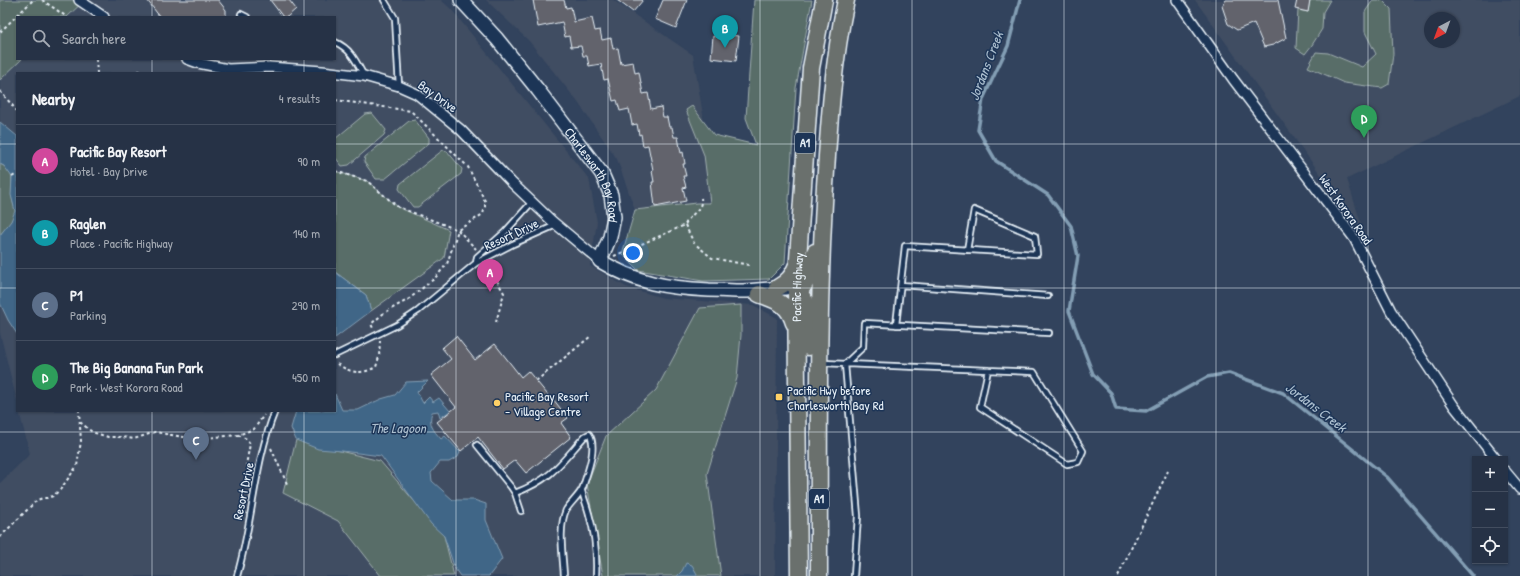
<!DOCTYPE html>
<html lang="en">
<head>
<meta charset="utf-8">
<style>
	:root { --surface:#263246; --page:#323e51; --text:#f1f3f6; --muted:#a4aab3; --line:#424d5f; --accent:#ffd166 }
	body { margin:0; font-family:"Patrick Hand",sans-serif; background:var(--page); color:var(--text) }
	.controls { position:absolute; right:12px; bottom:12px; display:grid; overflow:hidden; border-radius:0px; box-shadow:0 1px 3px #0004 }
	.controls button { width:36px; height:36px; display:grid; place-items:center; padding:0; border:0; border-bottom:1px solid var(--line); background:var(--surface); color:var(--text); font:20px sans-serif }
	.compass { position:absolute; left:1424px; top:12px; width:36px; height:36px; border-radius:50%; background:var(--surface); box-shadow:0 1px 3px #0004; rotate:221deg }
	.you { position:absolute; left:633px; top:253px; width:14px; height:14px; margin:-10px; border:3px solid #fff; border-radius:50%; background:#1a73e8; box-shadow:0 0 0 6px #1a73e833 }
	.badge { display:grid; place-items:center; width:26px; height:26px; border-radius:50%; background:var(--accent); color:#fff; font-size:13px; font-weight:700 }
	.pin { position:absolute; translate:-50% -33px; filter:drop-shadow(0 1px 2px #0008) }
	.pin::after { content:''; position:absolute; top:21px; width:14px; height:12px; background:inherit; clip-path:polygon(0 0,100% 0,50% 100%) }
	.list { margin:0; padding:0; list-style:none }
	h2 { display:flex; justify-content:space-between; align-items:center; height:52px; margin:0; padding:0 16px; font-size:17px }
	h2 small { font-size:13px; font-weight:400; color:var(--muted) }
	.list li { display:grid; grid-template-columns:26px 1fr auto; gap:12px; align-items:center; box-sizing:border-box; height:72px; padding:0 16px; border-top:1px solid var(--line) }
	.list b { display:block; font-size:15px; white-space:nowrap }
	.list p { margin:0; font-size:13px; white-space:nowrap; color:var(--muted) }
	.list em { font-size:13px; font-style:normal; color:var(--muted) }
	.icon { flex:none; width:22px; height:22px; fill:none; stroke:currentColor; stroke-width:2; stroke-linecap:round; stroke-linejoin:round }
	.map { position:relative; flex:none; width:1520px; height:576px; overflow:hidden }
	.search { position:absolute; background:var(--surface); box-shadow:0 1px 3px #0004; left:16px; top:16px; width:320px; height:44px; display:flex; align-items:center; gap:10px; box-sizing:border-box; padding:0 14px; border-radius:0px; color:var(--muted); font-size:15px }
	.panel { position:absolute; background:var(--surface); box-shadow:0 1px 3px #0004; left:16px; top:72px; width:320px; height:340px; border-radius:0px }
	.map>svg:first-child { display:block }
	.built { fill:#404d62; fill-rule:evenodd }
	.green { fill:#596d68; stroke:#a0afb0 }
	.water { fill:#3f6687; stroke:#839eb4 }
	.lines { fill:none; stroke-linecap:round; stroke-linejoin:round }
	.stream { stroke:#839eb4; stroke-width:3.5 }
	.building { fill:#62636c; stroke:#e8f1f8 }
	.lane-casing { stroke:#e8f1f8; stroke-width:8 }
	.street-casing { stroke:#e8f1f8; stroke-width:12 }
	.secondary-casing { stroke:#e8f1f8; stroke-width:16 }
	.highway-casing { stroke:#e8f1f8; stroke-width:19 }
	.path { stroke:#e8f1f8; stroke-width:2; stroke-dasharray:3 3; stroke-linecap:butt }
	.lane { stroke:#1d3557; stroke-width:4.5 }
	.street { stroke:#1d3557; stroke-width:9 }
	.secondary { stroke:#1d3557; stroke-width:13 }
	.highway { stroke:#6b706d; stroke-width:16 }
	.grid { fill:none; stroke:#e8f1f8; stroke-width:1; stroke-opacity:0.55 }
	.poi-dot { fill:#ffd166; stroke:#1d3557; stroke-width:1.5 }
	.labels { text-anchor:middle; stroke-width:3; stroke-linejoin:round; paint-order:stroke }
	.shield { fill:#1d3557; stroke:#abb9c8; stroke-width:1 }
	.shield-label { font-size:12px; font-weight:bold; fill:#e8f1f8 }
	.street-label { font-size:13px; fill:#e8f1f8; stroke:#1d3557 }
	.poi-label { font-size:13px; fill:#e8f1f8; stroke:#1d3557; text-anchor:start }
	.water-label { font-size:14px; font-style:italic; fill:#adc0d0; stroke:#1d3557 }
</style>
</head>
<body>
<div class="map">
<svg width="1520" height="576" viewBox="0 0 1520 576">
	<rect width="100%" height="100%" fill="#32435d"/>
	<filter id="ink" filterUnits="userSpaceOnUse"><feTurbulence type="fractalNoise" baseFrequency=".025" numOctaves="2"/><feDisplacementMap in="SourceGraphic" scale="8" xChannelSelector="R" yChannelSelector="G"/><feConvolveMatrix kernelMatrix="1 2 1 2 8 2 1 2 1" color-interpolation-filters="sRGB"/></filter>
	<g filter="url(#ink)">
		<path class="built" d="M 85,0 L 441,0 L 451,9 L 589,179 L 597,222 L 590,266 L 626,287 L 663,298 L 753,305 L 777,318 L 775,576 L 0,576 L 0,483 L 30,454 L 19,411 L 335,411 L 335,73 L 17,73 L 17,401 L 0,333 L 0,80 L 22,59 L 335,59 L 335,17 L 67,17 Z
			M 486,0 L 613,0 L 693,55 L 703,115 L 710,203 L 635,210 L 617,159 L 577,101 L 529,41 Z
			M 1195,0 L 1520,0 L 1520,96 L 1347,179 L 1365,236 ZM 1430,18 L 1454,18 L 1454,42 L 1430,42 Z"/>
		<path class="green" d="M 0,0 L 85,0 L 67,17 L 17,17 L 17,59 L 22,59 L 0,80 Z
			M 754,0 L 812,0 L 796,88 L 785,263 L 769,279 L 703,281 L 638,270 L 622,254 L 635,210 L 697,203 L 710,203 L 704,155 L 686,110 L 692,106 L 714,135 L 756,145 L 746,118 Z
			M 1310,0 L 1330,0 L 1323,12 L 1322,29 L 1312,45 L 1305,54 L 1296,48 L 1298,10 L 1308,12 Z
			M 1373,0 L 1382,0 L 1391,9 L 1393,54 L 1389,84 L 1382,88 L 1344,83 L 1308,67 L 1316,52 L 1328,53 L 1362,67 L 1376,54 L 1365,32 L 1365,12 Z
			M 372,113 L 386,130 L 384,135 L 349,165 L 342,166 L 335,157 L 335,139 L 365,114 Z
			M 415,120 L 429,138 L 429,143 L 385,179 L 376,179 L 364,162 L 365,157 L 409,121 Z
			M 443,150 L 447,151 L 462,169 L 461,174 L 418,207 L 413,207 L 399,189 L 400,184 Z
			M 0,164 C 17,171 10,183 12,196 C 12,201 15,207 15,212 C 14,221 5,229 0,235 Z
			M 335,171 L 367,181 L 398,207 L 449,230 L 444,258 L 371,311 L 366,295 L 335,272 Z
			M 741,305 L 741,335 L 737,378 L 707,474 L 721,576 L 603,576 L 587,484 L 606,436 L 656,390 L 700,308 Z
			M 296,440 L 380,461 L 444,536 L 454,576 L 381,576 L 338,521 L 283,493 Z"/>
		<path class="water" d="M 0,122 L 17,136 L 17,334 L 8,320 L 0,303 L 0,235 L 11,221 L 15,211 L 11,195 L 12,177 L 4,166 L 0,164 Z
			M 335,272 L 366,295 L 371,311 L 335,338 Z
			M 428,381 L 417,392 L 423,403 L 429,397 L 433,402 L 439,398 L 450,411 L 440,418 L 438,411 L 432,412 C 428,424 433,430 441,439 L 445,436 L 460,452 L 458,457 L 449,462 L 440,462 L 431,473 L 432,481 L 453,500 L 474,500 L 486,504 L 486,520 L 502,559 L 489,576 L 460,576 L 455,569 L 444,536 L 431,524 L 381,456 L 342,451 L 318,449 L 296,440 L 291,428 L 296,411 L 335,411 L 335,394 L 342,410 L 358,410 L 381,399 L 395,395 L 406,382 Z
			M 686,563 L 692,565 L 697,574 L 697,576 L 677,576 L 682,571 Z"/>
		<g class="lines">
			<path class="stream" d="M 1020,0 L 1008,46 L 983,99 L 978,130 L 996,161 L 1048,195 L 1071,226 L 1078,256 L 1069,311 L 1093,374 L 1111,393 L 1116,409 L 1146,411 L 1207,377 L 1229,373 L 1283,393 L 1387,477 L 1473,576"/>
		</g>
		<path class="building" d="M 147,0 L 218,0 L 226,10 L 226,17 L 160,17 Z
			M 270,0 L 289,0 L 296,9 L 287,17 L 283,17 Z
			M 533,0 L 564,0 L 566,8 L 571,7 L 574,22 L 592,18 L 595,31 L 600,30 L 602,40 L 611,38 L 613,49 L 618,48 L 621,64 L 633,62 L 635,73 L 639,72 L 643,94 L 648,93 L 651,109 L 661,107 L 663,117 L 667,117 L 669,127 L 672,127 L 674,137 L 678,137 L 681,153 L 683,152 L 685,164 L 683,164 L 686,176 L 683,176 L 686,187 L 683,188 L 686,201 L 655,207 L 652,182 L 654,182 L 652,171 L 653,170 L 648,145 L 643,146 L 641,134 L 639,135 L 637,124 L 632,125 L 629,109 L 620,111 L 617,100 L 613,101 L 608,79 L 604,80 L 601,64 L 589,66 L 587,56 L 583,56 L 581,46 L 571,47 L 569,36 L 565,37 L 562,22 L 538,27 Z
			M 617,0 L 643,0 L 633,12 Z
			M 663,0 L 687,0 L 676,28 L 655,19 Z
			M 1226,0 L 1278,0 L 1286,38 L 1273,45 L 1264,47 L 1254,23 L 1237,30 L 1228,24 L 1222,6 Z
			M 1297,0 L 1310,0 L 1308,12 L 1295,9 Z
			M 727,35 L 739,36 L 736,61 L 711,58 L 713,36 L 727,37 Z
			M 456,336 L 475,360 L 495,344 L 521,377 L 528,371 L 552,400 L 553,399 L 568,418 L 561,423 L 571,437 L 526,473 L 515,460 L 503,469 L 478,437 L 461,451 L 437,422 L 456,407 L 431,375 L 451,359 L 442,348 Z"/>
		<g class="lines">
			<defs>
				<path id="lane" d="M 384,0 L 395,18 L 399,86
					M 241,14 L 247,17
					M 335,42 C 351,49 356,61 364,76
					M 476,263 L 477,257 L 505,232 L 532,202
					M 901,285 L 1048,296
					M 896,325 L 905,246 L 1037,254 L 1035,236 L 974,210 L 967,250
					M 335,355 L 397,325 L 418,311 L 476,263 L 513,244 L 556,225
					M 823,363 L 1034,372 L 1083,451 L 1078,462 L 1067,464 L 980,407 L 988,370
					M 477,445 L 511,487 L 515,493 L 521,511
					M 582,491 C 584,499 587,506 589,514 C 595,534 597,556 596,576
					M 515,493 C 552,479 560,464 585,436 L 589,434 C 598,447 587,473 583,487 C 580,495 571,502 566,510 C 558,528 563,556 564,576
					M 237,576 C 253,522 254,463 275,411
					M 854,576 L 858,516 L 845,364 L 863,347 L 864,323 L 1049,333"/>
				<path id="street" d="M 79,0 L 104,17
					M 1177,0 L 1233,79 L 1354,238 L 1391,311 L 1454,406 L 1496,459
					M 187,59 L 198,63 L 228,69 L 269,67 L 322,71 L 364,76 L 399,86 L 417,94 L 461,130 L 511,182 L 552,221 L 600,261
					M 1505,471 L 1520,489"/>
				<g id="secondary">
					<path id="s1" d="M 461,0 L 497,39 L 538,90 L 602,174 L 611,195 L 614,217 L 610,237 L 600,261 C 637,283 666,288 709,290 C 720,290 731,291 743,291 C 757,291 771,288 786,288"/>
				</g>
				<g id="highway">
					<path d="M 777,288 C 788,282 792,277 797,265"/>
					<path d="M 796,288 L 805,301 L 807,309 L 808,347"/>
					<path d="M 759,294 C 777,301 788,303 794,323"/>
					<path d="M 797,296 L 807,280 L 815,252"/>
					<path id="s2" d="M 799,576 L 796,288 L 811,68 L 824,0"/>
					<path d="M 819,576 C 819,446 817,316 825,186 C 829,124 833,61 846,0"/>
				</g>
			</defs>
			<use href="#lane" class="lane-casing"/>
			<use href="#street" class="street-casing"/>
			<use href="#secondary" class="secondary-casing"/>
			<use href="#highway" class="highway-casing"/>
			<path class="path" d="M 42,0 L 67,17
				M 0,32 L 33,0
				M 96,59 L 97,73
				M 139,73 L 140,68
				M 0,91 L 17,111
				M 335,100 L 411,111 L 468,167 L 485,201 L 485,207 L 483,214 L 458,230 L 447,264 L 435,278 L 409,299 L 384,313 L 371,324 L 373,328
				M 335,171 L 367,181 L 398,207 L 458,230 L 476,249
				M 12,177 L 17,174
				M 685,225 L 694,243 L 712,258 L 749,265
				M 614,256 L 685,225 C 689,214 703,211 701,198
				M 488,265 L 504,293 L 496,322
				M 337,364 C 351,373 361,375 376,367 L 379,357 L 380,341
				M 536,381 L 591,336
				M 80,422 L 92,432 L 108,437 L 122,437 L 134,439 L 155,432 L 183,437 L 205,438 L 238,435 L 254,429 L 264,415
				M 238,435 L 247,439 L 250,444 L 246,465
				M 271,448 L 288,486
				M 0,537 L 37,500 L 43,498 L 47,498 L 53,496 L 60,490 L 77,466 L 81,441 L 79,411
				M 1118,576 L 1168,471"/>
			<use href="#lane" class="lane"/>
			<use href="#street" class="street"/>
			<use href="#secondary" class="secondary"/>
			<use href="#highway" class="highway"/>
		</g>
	</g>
	<path class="grid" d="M 152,0 L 152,17M 304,0 L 304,17M 456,0 L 456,576M 608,0 L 608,576M 760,0 L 760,576M 912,0 L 912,576M 1064,0 L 1064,576M 1216,0 L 1216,576M 1368,0 L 1368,576M 152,59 L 152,73M 304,59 L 304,73M 0,144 L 17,144M 335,144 L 1520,144M 0,288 L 17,288M 335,288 L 1520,288M 152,411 L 152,576M 304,411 L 304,576M 0,432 L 1520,432"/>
	<g class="poi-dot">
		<rect x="775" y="393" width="8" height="8" rx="2"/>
		<circle cx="497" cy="403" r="4"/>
	</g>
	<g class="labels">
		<g class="shield">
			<rect x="795" y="133" width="20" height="20" rx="3"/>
			<rect x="809" y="489" width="20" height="20" rx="3"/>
		</g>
		<g class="shield-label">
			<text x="805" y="147">A1</text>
			<text x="819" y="503">A1</text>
		</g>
		<g class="street-label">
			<text transform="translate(438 96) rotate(36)" y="5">Bay Drive</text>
			<text dy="5" stroke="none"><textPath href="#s1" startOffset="221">Charlesworth Bay Road</textPath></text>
			<text transform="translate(1346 209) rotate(55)" y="5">West Korora Road</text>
			<text transform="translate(511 234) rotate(-25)" y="5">Resort Drive</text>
			<text dy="5" stroke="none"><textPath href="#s2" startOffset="289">Pacific Highway</textPath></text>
			<text transform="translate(243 491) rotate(-78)" y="5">Resort Drive</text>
		</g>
		<g class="poi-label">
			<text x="787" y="395">Pacific Hwy before<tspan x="787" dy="15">Charlesworth Bay Rd</tspan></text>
			<text x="505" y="401">Pacific Bay Resort<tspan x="505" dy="15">- Village Centre</tspan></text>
		</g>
		<g class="water-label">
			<text transform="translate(986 66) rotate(-69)" y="5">Jordans Creek</text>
			<text transform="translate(1316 407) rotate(37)" y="5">Jordans Creek</text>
			<text x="398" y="433">The Lagoon</text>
		</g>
	</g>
</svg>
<div class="controls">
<button>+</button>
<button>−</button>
<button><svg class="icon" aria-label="locate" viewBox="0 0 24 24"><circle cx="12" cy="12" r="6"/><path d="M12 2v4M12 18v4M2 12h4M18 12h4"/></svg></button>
</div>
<svg class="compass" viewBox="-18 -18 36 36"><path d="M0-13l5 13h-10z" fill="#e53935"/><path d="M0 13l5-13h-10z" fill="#a4aab3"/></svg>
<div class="you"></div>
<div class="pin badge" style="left:490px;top:292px;background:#d1479c">A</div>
<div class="pin badge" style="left:725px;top:48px;background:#0f9aa8">B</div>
<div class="pin badge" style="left:196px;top:460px;background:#5c6f8a">C</div>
<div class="pin badge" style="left:1364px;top:138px;background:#2e9e5b">D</div>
<div class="search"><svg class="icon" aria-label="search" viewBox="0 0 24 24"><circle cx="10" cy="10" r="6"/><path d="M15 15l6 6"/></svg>Search here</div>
<section class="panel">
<h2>Nearby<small>4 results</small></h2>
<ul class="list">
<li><span class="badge" style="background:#d1479c">A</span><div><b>Pacific Bay Resort</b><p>Hotel · Bay Drive</p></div><em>90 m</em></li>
<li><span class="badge" style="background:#0f9aa8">B</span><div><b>Raglen</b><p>Place · Pacific Highway</p></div><em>140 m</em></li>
<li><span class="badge" style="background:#5c6f8a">C</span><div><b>P1</b><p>Parking</p></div><em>290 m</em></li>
<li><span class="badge" style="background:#2e9e5b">D</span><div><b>The Big Banana Fun Park</b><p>Park · West Korora Road</p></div><em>450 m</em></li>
</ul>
</section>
</div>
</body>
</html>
